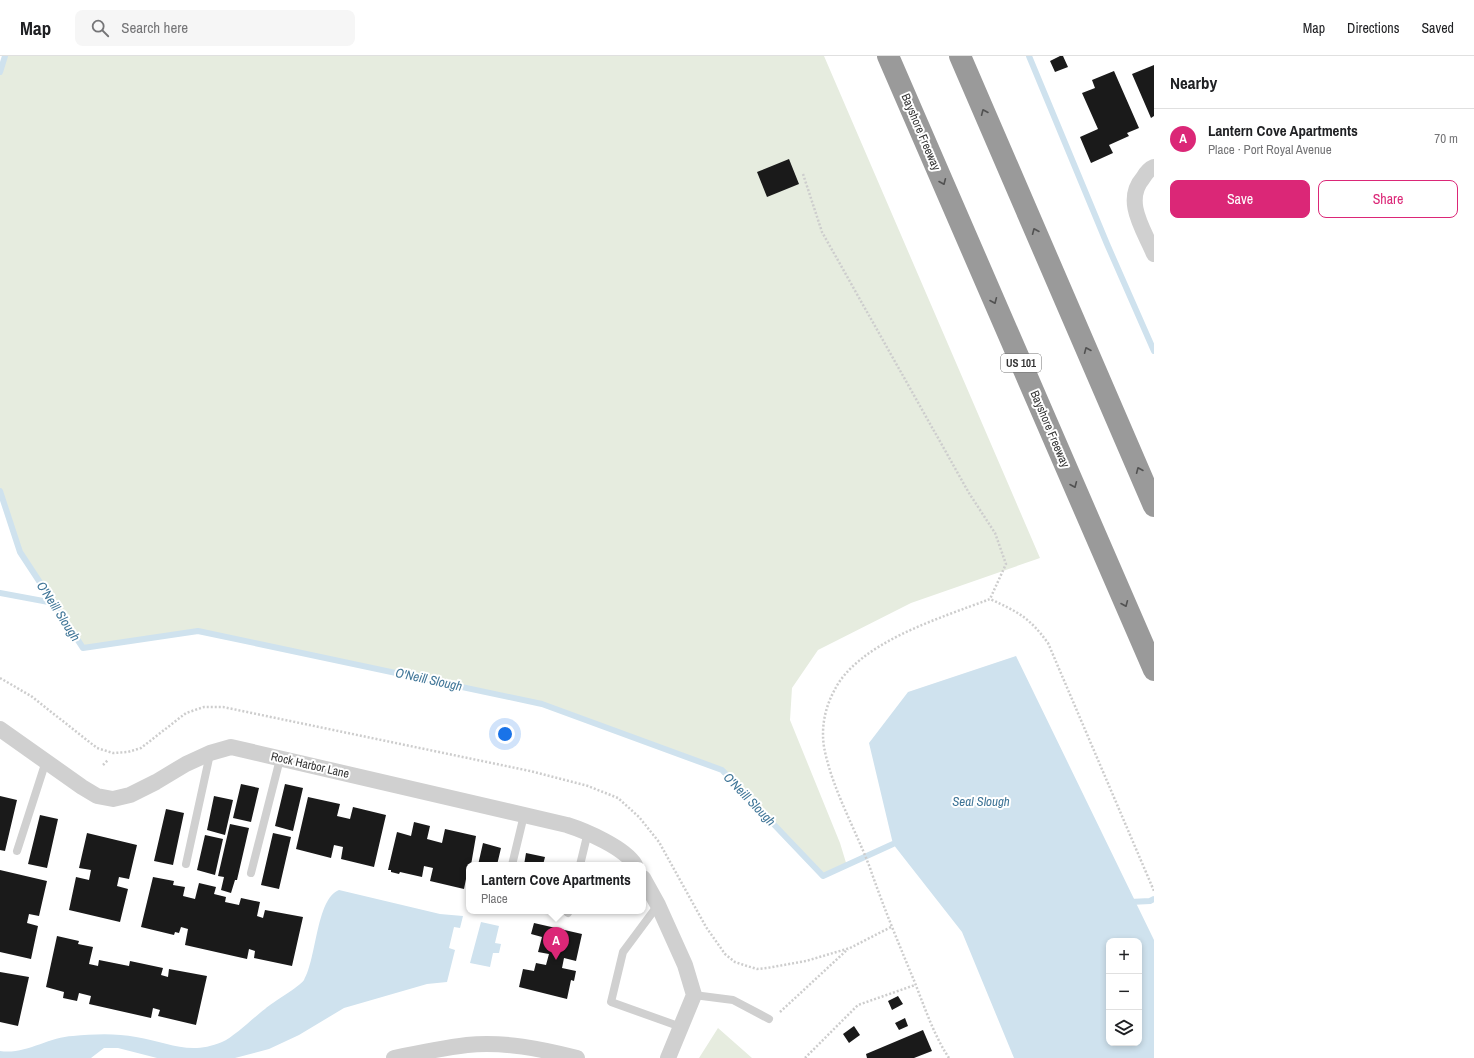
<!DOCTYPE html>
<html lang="en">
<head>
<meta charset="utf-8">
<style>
	:root { --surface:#fff; --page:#f6f6f6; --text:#202124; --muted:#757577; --line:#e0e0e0; --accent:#db2777 }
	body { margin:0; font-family:"Archivo Narrow",sans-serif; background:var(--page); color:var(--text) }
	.controls { position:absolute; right:12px; bottom:12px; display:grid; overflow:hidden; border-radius:8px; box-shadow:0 2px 6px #0003 }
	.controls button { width:36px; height:36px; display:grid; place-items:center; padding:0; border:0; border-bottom:1px solid var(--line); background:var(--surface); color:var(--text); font:20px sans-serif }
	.you { position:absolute; left:505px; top:678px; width:14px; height:14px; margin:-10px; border:3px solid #fff; border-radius:50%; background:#1a73e8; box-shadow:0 0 0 6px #1a73e833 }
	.badge { display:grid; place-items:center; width:26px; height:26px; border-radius:50%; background:var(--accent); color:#fff; font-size:13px; font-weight:700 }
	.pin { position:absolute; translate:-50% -33px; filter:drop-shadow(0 1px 2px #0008) }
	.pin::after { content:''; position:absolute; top:21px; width:14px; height:12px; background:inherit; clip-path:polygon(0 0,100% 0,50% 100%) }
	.popup { position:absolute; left:466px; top:806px; width:180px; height:52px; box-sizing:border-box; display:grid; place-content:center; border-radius:8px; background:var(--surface); filter:drop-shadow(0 1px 3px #0005); font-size:13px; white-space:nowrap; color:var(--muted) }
	.popup b { font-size:15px; color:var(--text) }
	.popup::after { content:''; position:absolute; left:50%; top:100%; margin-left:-8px; border:8px solid transparent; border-top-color:var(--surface) }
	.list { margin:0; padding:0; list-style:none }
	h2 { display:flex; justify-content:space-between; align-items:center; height:52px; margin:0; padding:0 16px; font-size:17px }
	h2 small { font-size:13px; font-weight:400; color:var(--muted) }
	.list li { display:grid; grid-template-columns:26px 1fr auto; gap:12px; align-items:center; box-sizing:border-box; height:60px; padding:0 16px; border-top:1px solid var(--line) }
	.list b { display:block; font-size:15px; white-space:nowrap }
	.list p { margin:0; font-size:13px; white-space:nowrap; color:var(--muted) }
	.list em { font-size:13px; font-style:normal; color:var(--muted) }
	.actions { display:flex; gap:8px; padding:12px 16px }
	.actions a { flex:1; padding:9px 0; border:1px solid var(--accent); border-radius:8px; text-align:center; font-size:14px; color:var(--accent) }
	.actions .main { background:var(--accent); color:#fff }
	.icon { flex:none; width:22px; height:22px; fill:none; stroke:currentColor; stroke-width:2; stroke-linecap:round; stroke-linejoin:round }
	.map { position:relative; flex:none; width:1154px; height:1002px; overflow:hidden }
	header { display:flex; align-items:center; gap:24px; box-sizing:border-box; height:56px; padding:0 20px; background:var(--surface); border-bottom:1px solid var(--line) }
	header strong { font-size:19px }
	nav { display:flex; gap:22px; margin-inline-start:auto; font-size:14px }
	.search { width:280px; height:36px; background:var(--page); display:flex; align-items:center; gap:10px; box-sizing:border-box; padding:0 14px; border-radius:8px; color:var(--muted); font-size:15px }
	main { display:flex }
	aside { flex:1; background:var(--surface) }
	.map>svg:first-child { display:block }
	.green { fill:#e6ecdf }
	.water { fill:#cfe2ee; fill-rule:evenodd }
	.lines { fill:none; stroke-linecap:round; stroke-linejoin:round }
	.stream { stroke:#cfe2ee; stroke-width:6 }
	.building { fill:#1a1a1a }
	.path { stroke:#cdcdcd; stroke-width:2.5; stroke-dasharray:2 2; stroke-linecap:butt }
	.service { stroke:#d0d0d0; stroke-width:8 }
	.minor { stroke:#d0d0d0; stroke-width:16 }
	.motorway { stroke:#9a9a9a; stroke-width:22 }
	.oneway { stroke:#525252 }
	.labels { text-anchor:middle; stroke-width:4; stroke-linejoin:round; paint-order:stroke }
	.shield { fill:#fff; stroke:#707070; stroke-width:1 }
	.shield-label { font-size:11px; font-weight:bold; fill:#333 }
	.street-label { font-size:12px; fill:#333; stroke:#fff }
	.water-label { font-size:13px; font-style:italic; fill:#3f7597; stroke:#fff }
</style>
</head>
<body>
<header>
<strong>Map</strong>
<div class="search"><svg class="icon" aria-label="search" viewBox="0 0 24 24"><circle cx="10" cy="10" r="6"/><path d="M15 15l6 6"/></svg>Search here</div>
<nav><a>Map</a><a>Directions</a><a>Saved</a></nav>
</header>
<main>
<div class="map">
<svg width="1154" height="1002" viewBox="0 0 1154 1002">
	<rect width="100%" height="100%" fill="#fff"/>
	<path class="green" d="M 5,0 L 824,0 L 1040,502 L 911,547 L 818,594 L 792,632 L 790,664 L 840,787 L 847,810 L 823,820 L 722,714 L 542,648 L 198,575 L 83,592 L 20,496 L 0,435 L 0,16 Z
		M 718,972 L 752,1002 L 699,1002 Z"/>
	<path class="water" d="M 1016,600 L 1154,884 L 1154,1002 L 1014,1002 L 962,876 L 893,788 L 869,687 L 908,636 ZM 1109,885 L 1139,885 L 1139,987 L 1109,987 Z
		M 339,834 L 440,858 L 463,860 L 460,872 L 454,871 L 449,892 L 455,894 L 447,926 L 427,928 L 344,952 L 299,979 L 269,993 L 235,1002 L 157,1002 L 118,992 L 104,992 L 91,1002 L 0,1002 L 0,995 C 25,999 48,981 73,980 C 93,978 116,977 136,981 C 168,986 189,1000 222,986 C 234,981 254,961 265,953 C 273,946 299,931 304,924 C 317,902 316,843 339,834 Z
		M 481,866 L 499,870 L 495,887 L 501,888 L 499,897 L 493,897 L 490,911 L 470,907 Z"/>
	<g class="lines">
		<path class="stream" d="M 1029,0 L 1107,188 L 1154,295
			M 0,16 L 5,0
			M 0,435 L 20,496 L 83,592 L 198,575 L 542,648 L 722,714 L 823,820 L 893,788
			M 0,537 L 54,547
			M 1130,846 L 1150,845 L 1154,843"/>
	</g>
	<path class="building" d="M 1060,0 L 1063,0 L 1068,11 L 1055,16 L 1050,5 Z
		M 1154,9 L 1154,60 L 1151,62 L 1132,18 Z
		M 1114,15 L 1139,72 L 1127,77 L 1129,80 L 1109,89 L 1113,97 L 1091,107 L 1080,81 L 1098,73 L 1082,37 L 1095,32 L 1092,24 Z
		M 789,103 L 799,128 L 767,141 L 757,116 Z
		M 241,728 L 259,732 L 251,766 L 233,762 Z
		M 285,728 L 303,732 L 293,775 L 275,770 Z
		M 0,740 L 17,744 L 5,795 L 0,794 Z
		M 214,740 L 233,744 L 225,779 L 207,774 Z
		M 308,741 L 340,748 L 337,760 L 350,763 L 353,751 L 386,759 L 374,811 L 341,803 L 343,791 L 334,789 L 331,802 L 296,793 Z
		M 166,753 L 184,757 L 173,809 L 154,805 Z
		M 40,759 L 58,763 L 47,812 L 28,808 Z
		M 414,766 L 430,770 L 427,783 L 442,787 L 445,773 L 476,780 L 471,809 L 469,809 L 469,819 L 467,818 L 464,833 L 430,825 L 433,812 L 424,810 L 422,821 L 400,816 L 399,818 L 391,816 L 391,814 L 388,814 L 397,776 L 411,780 Z
		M 230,768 L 249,772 L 237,824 L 235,824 L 231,837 L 221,834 L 224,821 L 218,820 Z
		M 87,777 L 137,789 L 129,823 L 119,821 L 117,830 L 128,833 L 120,866 L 69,854 L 76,821 L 89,824 L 91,814 L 79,812 Z
		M 273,777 L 291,781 L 279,833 L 261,829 Z
		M 205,779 L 223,783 L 215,819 L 197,814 Z
		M 483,787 L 501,792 L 497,809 L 478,809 Z
		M 526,797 L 545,801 L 543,809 L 524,809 Z
		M 0,814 L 47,825 L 39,860 L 29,858 L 27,867 L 38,870 L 31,903 L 0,896 Z
		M 153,821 L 174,825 L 173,829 L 185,831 L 183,840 L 195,843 L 199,827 L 216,831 L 214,838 L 226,841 L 225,846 L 239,849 L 241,842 L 260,846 L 257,860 L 263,862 L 265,854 L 303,861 L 292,910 L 254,902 L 255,895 L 249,893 L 247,903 L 185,889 L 188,873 L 181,871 L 179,877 L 175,876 L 174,879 L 141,871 Z
		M 534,867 L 582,878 L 576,905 L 564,902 L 562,912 L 576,915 L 574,925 L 571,924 L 567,943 L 519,931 L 523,913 L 534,915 L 536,907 L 546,909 L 549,898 L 538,896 L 542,881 L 531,878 Z
		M 57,880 L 79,885 L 78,888 L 93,891 L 89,908 L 98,910 L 99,904 L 129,910 L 130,905 L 163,912 L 161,919 L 168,921 L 169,913 L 207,920 L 196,969 L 158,960 L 160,954 L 153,952 L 151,962 L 89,948 L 91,940 L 79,937 L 77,945 L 63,942 L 64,936 L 46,931 Z
		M 0,916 L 29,921 L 18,970 L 0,966 Z
		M 898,940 L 903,948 L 892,954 L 888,945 Z
		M 905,962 L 908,970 L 899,974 L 895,967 Z
		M 854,970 L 860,979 L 849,987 L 843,978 Z
		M 923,974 L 932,995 L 914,1002 L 867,1002 L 866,998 Z"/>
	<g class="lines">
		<path class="path" d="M 803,118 L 822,176 L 969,437 L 995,477 L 1006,508 L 990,543
			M 0,622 L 31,640 L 97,692 L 113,697 L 128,696 L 141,692 L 186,657 L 204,651 L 223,651 L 530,715 L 588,730 L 618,742 L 639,761 L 659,786 L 706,871 L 725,898 L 735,906 L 747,910 L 757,913 L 767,912 L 806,905 L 850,892 L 891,871
			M 103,709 L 108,704
			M 780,956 L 848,893
			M 805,1002 L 858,949 L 915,929
			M 949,1002 C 933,978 924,949 913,922 C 898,886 883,850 870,812 C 855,772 832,733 824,691 C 821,671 825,652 834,635 C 858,586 941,562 990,543 C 1018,556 1029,561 1048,587 L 1154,835"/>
		<path class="service" d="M 17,795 L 46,705
			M 186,808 L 210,698
			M 512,809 L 524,759
			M 580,809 L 588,776
			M 251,817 L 280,703
			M 658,849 L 623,896 L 611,946 L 681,971
			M 568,857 L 569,855
			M 694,939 L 733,944 L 769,963"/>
		<path class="minor" d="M 1154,111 C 1149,113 1146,117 1143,122 C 1123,145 1144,174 1154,198
			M 0,673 L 82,731 L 97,740 L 113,743 L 130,739 L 156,726 L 186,708 L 210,697 L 231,691 L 567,769 C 586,775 625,792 635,809
			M 643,822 L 658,849 L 685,909 L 694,939 L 668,1002
			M 394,1002 C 418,997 443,992 467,989 C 503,985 542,993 577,1002"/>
		<path class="motorway" d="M 888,0 L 1154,614
			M 960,0 L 1154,450"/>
	</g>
	<defs><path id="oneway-chevron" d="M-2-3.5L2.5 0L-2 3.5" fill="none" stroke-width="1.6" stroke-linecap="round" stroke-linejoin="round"/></defs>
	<g class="oneway">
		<use href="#oneway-chevron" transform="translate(984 56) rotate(-113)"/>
		<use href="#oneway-chevron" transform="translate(943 126) rotate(67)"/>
		<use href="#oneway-chevron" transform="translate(1035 175) rotate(-113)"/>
		<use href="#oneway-chevron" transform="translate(994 245) rotate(67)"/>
		<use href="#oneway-chevron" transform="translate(1087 294) rotate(-113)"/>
		<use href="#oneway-chevron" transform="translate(1139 414) rotate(-113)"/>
		<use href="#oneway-chevron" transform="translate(1074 429) rotate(67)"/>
		<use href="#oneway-chevron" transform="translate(1125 548) rotate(67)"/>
	</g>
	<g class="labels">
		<rect class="shield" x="1001" y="298" width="40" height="18" rx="3"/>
		<g class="shield-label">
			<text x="1021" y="311">US 101</text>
		</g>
		<g class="street-label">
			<text transform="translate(921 76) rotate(67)" y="4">Bayshore Freeway</text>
			<text transform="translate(1050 373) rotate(67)" y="4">Bayshore Freeway</text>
			<text transform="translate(310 709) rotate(13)" y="4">Rock Harbor Lane</text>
		</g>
		<g class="water-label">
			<text transform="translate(59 555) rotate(57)" y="5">O'Neill Slough</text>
			<text transform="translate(429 623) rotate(12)" y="5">O'Neill Slough</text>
			<text transform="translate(750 743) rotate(46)" y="5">O'Neill Slough</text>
			<text x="981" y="750">Seal Slough</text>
		</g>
	</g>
</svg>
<div class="controls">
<button>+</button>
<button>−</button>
<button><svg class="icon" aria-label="layers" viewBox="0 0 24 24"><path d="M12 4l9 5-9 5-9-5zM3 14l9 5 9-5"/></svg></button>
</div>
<div class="you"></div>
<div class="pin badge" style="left:556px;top:904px">A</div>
<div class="popup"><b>Lantern Cove Apartments</b>Place</div>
</div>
<aside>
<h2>Nearby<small></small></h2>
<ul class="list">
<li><span class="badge">A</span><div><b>Lantern Cove Apartments</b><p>Place · Port Royal Avenue</p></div><em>70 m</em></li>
</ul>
<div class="actions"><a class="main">Save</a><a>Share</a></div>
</aside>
</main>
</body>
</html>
